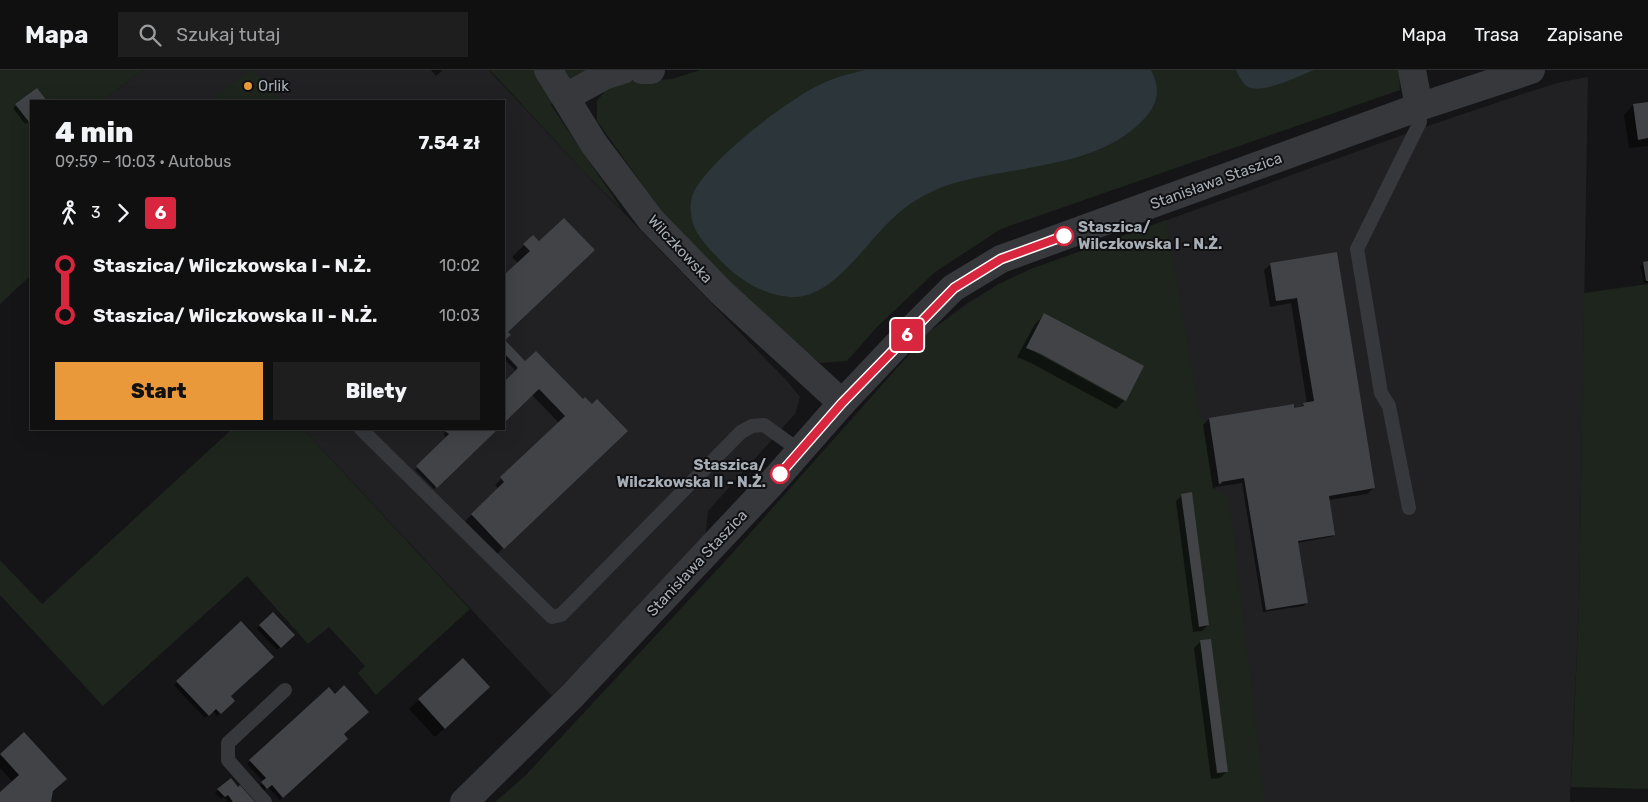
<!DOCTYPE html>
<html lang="pl">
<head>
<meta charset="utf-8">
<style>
  :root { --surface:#101011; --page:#1e1e1f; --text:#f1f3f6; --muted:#9c9d9f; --line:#303031; --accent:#ea993a }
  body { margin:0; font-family:Rubik,sans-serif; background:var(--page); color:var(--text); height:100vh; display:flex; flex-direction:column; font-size:19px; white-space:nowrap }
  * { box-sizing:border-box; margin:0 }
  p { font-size:16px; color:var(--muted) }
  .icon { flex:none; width:28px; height:28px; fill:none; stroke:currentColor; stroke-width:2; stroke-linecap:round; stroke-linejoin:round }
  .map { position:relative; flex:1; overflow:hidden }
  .sheet { position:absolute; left:30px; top:30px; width:475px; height:330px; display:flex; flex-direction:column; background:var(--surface); border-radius:0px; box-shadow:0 5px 20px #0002,0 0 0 1px var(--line) }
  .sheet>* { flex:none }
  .badge { padding:0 10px; border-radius:4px; font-size:18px; line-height:32px }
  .map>.badge { position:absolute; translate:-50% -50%; box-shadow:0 0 0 2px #fff }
  .legs { display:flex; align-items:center; gap:8px; height:55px; padding:0 25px; font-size:16px }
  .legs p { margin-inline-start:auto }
  .head { display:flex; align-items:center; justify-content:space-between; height:85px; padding:0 25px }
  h1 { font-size:28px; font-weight:800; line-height:38px }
  .action { display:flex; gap:10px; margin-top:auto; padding:10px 25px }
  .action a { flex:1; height:58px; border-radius:0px; background:var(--accent); color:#111; font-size:20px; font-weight:800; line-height:58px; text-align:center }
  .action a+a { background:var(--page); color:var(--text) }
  ul { padding:0 25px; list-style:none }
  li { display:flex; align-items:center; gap:18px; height:50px; font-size:19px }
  li i { display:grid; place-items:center; width:8px; height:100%; margin:0 6px; background:currentColor }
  li i::after { content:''; width:12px; height:12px; margin:-6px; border:4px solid; border-radius:50%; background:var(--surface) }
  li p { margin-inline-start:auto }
  li:first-child i { background:linear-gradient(#0000 50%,currentColor 0) }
  li:last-child i { background:linear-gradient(currentColor 50%,#0000 0) }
  header { display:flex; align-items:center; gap:30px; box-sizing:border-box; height:70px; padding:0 25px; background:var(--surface); border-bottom:1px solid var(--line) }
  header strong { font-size:24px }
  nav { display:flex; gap:28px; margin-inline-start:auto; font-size:18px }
  .search { width:350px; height:45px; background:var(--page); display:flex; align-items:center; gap:12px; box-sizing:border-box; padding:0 18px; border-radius:0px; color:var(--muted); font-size:19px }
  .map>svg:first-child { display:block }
</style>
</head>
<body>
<header>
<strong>Mapa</strong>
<div class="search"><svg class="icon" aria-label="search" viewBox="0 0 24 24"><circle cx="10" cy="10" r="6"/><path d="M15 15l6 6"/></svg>Szukaj tutaj</div>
<nav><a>Mapa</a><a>Trasa</a><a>Zapisane</a></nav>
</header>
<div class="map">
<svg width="1648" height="732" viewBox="0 0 1648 732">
  <rect width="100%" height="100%" fill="#151517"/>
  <g fill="#212124">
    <polygon points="143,0 489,0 584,102 786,310 800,327 795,344 708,441 705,470 552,626 303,359 504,359 504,31 102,31"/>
    <polygon points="1588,7 1579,538 1570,732 569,732 526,705 729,487 930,261 966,234 997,215 1031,199 1425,57 1525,23 1561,12"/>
  </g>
  <g fill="#1d251d">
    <polygon points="0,0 143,0 102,31 31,31 31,205 0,234"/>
    <polygon points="248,0 252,0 280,31 212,31"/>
    <polygon points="490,0 590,0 573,8 551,35 623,141 584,102"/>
    <polygon points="700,0 1399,0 1400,20 1001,159 935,202 876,258 847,291 820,293 790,269 729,213 661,141 597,51 597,31 609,16 627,11 648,11 672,9"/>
    <polygon points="1166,150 1200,346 1205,353 1215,418 1229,429 1265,732 495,732 526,705 729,487 930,261 997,215 1031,199"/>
    <polygon points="1648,214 1648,719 1571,717 1579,538 1584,223"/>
    <polygon points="232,359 303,359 470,539 376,625 358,603 365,596 329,557 308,574 247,506 103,636 0,525 0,490 42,534"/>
  </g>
  <g fill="#2c363a">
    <path d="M865 0H1151C1161 19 1158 34 1144 49 1097 100 1009 95 948 115 927 122 907 134 891 150 865 174 834 226 795 227 767 227 740 211 721 191 709 178 692 163 691 143 690 138 691 130 692 126 705 92 794 24 828 11 840 6 853 3 865 0Z"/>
    <path d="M1236 0H1314C1299 6 1267 22 1251 18 1243 16 1239 6 1236 0Z"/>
  </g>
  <g fill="#0007" fill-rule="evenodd">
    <polygon points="431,0 443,0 436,6"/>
    <polygon points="37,19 46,31 31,31 31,50 25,54 13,38"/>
    <polygon points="1648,33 1648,76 1629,78 1624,45 1633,35"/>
    <polygon points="533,166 539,173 507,263 509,265 504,270 504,207 518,193 512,187"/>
    <polygon points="1336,183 1374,418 1367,424 1328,430 1334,465 1331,467 1297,473 1307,533 1304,536 1263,542 1242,413 1216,417 1213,419 1203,355 1209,349 1293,339 1307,334 1291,233 1270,237 1264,200 1271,194"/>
    <polygon points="1648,192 1648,213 1644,213 1640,196 1643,193"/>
    <path d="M1044 245 1143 297 1125 330 1116 339 1031 293 1017 287 1035 254ZM1036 279 1124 328V331L1035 282Z"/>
    <polygon points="504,271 524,291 516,298 517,300 583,331 626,361 497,484 465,451 499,419 495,415 559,353 532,325 504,352 504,313 516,301 504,289"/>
    <polygon points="449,359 497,359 434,419 415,400 447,368 443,364"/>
    <polygon points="1182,425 1208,555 1202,561 1193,562 1176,431"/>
    <polygon points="272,544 293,565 277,580 257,559"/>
    <polygon points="241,553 229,626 230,634 217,646 213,641 205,648 174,615"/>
    <polygon points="1201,571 1227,702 1220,708 1211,709 1194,578"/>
    <polygon points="463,590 479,627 435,667 409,639"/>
    <polygon points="329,619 342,664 346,668 280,730 268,717 264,721 259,716 264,712 247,694"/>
    <polygon points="24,664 49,732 0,732 0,724 13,712 0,698 0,686"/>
    <polygon points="218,720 253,732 228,732 224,727 221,729 215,723"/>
  </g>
  <g fill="#414347">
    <polygon points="37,18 47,31 31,31 31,50 29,52 15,34"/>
    <polygon points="1648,32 1648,68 1638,70 1633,34"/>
    <polygon points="564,148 595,180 508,262 511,265 505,270 525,291 536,281 583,329 585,327 592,334 597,329 628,361 504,479 471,444 504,412 500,407 565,346 539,319 504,353 504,312 518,298 504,283 504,205 530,181 523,174 533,165 539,171"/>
    <polygon points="1337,182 1375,418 1329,426 1335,465 1298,471 1308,533 1266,540 1244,408 1221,412 1222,413 1219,414 1209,348 1294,334 1294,338 1304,336 1303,333 1314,331 1297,228 1276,231 1270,193"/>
    <polygon points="1648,191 1648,211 1646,211 1643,192"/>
    <polygon points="1044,243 1144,296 1126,331 1041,284 1026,278"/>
    <polygon points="447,359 498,359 437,418 416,396 449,364 445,361"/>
    <polygon points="1192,422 1209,555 1199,557 1181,424"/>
    <polygon points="273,542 295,565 281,578 259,555"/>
    <polygon points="241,551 274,587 231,626 235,631 221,644 216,639 209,646 176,611"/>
    <polygon points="1211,569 1228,702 1217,703 1200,570"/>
    <polygon points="463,588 490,617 445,659 418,629"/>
    <polygon points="344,615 369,642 344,664 348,669 283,728 272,715 267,719 261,712 266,708 249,690 329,617 335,624"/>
    <polygon points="24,662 67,709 53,721 51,732 0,732 0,722 19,705 0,684"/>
    <polygon points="231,708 238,717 240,715 255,732 233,732 228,725 225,727 217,719"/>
  </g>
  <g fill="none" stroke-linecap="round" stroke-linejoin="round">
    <g stroke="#36383c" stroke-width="14">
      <polyline points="361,359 552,547 561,545 741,362 752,356 764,355 800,381"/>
      <polyline points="1409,438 1389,336 1381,323 1357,179 1420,52 1419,37"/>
      <polyline points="265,732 228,690 228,673 285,620"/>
    </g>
    <g stroke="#36383c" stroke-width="28">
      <polyline points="548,0 594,74 651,150 721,222 842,333"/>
      <polyline points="642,0 651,0"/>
      <polyline points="1412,0 1419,37"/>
      <polyline points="566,27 604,6 623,0"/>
      <polyline points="464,732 572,626 770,415 842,333 912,259 953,218 1001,189 1419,37 1531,0"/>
    </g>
  </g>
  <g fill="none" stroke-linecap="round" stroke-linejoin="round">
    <g stroke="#fff" stroke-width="11">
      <polyline id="line-1" points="780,404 842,333 954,218 1001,189 1064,166"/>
    </g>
    <use href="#line-1" stroke="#d7263d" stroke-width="8"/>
  </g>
  <circle fill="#ea993a" stroke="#101012" stroke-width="2" cx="248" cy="16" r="5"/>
  <g fill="#fff" stroke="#d7263d" stroke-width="2.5">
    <circle cx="1064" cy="166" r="9"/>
    <circle cx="780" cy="404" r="9"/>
  </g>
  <g text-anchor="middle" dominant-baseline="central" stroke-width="4" stroke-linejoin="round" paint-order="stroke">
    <g font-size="15" fill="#a7aeb6" stroke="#101012" text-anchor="start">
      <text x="258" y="16">Orlik</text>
    </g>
    <g font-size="15" fill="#a7aeb6" stroke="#101012">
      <text transform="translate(1216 111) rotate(-20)">Stanisława Staszica</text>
      <text transform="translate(680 179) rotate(47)">Wilczkowska</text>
      <text transform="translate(697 493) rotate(-47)">Stanisława Staszica</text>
    </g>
    <g font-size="15" font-weight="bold" fill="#a7aeb6" stroke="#101012" text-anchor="start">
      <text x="1078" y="157">Staszica/<tspan x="1078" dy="17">Wilczkowska I - N.Ż.</tspan></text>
      <text x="766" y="395" text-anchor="end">Staszica/<tspan x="766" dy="17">Wilczkowska II - N.Ż.</tspan></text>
    </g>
  </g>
</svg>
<b class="badge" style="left:907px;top:265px;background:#d7263d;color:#fff">6</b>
<section class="sheet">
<div class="head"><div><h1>4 min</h1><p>09:59 – 10:03 · Autobus</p></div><b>7.54 zł</b></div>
<div class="legs"><svg class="icon" aria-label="walk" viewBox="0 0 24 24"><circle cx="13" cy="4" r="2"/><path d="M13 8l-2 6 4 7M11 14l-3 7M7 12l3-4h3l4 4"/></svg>3<svg class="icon" aria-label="forward" viewBox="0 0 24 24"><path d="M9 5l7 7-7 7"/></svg><b class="badge" style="background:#d7263d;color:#fff">6</b></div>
<ul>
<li><i style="color:#d7263d"></i><b>Staszica/ Wilczkowska I - N.Ż.</b><p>10:02</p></li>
<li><i style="color:#d7263d"></i><b>Staszica/ Wilczkowska II - N.Ż.</b><p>10:03</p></li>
</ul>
<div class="action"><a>Start</a><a>Bilety</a></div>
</section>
</div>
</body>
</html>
